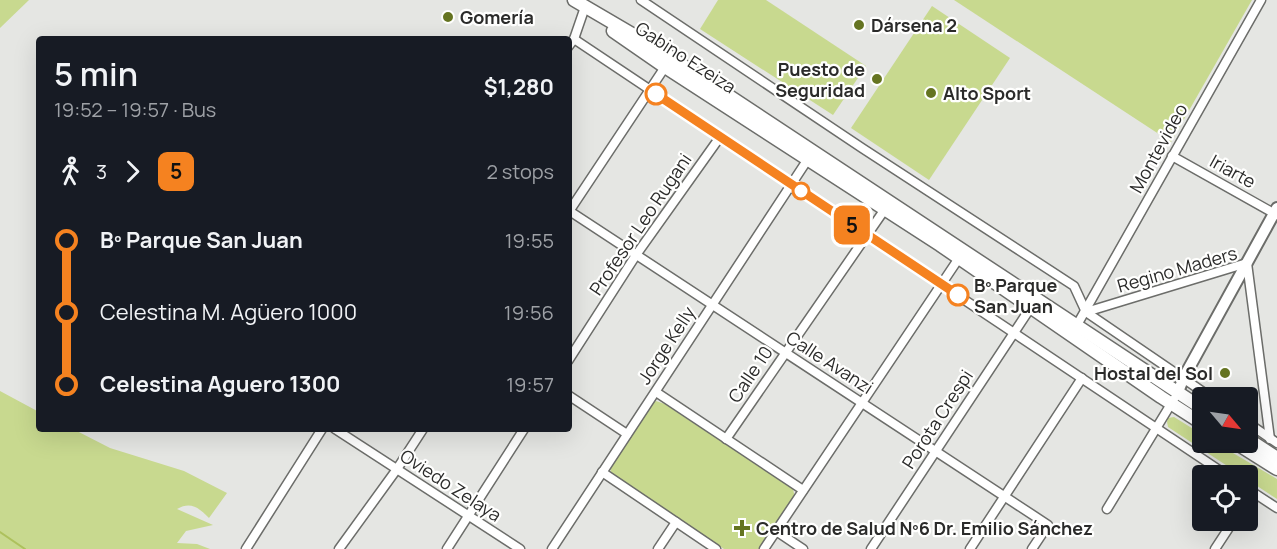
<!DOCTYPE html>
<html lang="en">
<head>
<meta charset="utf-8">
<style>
  :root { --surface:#171b24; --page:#20242c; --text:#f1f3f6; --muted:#9ea1a6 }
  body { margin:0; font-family:Manrope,sans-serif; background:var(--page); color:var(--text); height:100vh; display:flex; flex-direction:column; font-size:22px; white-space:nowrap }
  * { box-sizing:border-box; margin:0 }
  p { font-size:20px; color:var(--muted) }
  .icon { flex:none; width:33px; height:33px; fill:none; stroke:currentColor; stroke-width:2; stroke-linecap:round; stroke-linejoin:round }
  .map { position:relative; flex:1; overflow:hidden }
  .sheet { position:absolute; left:36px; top:36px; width:536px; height:396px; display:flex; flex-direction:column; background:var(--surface); border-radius:6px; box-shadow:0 6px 24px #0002 }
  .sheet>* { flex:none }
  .badge { padding:0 12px; border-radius:9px; font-size:21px; line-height:39px }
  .needle { width:39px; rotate:119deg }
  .tools { position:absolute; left:1192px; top:387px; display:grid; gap:12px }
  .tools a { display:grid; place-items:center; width:66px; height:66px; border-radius:6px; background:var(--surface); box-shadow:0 6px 24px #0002; font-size:30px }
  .map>.badge { position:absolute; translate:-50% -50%; box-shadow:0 0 0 3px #fff }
  .legs { display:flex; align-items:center; gap:9px; height:66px; padding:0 18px; font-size:20px }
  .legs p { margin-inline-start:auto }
  .headline { display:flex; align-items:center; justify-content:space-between; height:102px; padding:0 18px }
  h1 { font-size:33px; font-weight:600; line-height:45px }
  ul { padding:0 18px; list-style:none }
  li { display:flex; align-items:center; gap:21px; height:72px; font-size:22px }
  li i { display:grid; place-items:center; width:9px; height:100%; margin:0 8px; background:currentColor }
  li i::after { content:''; width:15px; height:15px; margin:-8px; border:4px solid; border-radius:50%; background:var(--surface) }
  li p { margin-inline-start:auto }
  li:first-child i { background:linear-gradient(#0000 50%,currentColor 0) }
  li:last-child i { background:linear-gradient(currentColor 50%,#0000 0) }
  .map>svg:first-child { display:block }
</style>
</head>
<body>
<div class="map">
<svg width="1277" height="549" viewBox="0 0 1277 549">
  <rect width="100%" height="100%" fill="#e5e6e3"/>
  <g fill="#c8d98f">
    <polygon points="0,0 29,0 0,28"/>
    <polygon points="718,0 766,0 866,66 833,115 700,29"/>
    <polygon points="954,0 1252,0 1171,142"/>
    <polygon points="932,6 1010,58 929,180 851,128"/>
    <path d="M0 391 39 412V429H73L110 448 184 471 227 493 209 518C199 508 191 501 177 509L213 525 186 531 177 543 197 544 210 549H0Z"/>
    <polygon points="656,401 665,404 793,489 795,498 760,549 724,549 611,473 610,466 651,404"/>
    <polygon points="1174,417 1203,435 1203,442 1216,443 1277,479 1277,499 1248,480 1248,476 1241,475 1168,427 1167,422 1168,418"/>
  </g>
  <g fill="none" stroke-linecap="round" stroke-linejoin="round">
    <polyline stroke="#adc15d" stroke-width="2" points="0,532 25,549"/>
    <g stroke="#6c6d6a" stroke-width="11">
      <g id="minor">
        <polyline points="641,0 862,148 1074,286 1086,312 1212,398"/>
        <polyline points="574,39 1228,476"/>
        <polyline points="568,47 574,39 585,7"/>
        <polyline points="1172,156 1277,215"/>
        <polyline points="568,210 1048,525 1032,549"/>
        <polyline points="568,213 665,67"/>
        <polyline points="1086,312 1247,263 1270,439"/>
        <polyline points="1077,325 1261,0"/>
        <polyline points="568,361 636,255 720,137"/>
        <polyline points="656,392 803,490"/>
        <polyline points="568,395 627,434"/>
        <polyline points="1248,423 1277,443"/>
        <polyline points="335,429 520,549"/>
        <polyline points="726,439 885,209"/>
        <polyline points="602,472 716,549"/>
        <polyline points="1248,489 1277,508"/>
        <polyline points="1248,500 1253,492"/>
        <polyline points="1107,509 1174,399"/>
        <polyline points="776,531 803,549"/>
        <polyline points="246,549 322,429"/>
        <polyline points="339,549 397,469 423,429"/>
        <polyline points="447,549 524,429"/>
        <polyline points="552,549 808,159"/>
        <polyline points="658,549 676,522"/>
        <polyline points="764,549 959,258"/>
        <polyline points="871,549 1031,307"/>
        <polyline points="970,549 1082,378"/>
        <polyline points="1215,549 1234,520"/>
      </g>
    </g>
    <g stroke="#6c6d6a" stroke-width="14">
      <polyline id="tertiary" points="1178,392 1184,377 1277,208"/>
    </g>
    <g stroke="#6c6d6a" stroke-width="15">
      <g id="secondary">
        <polyline points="574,0 661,51 1203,409"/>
        <polyline points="613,31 665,67 940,245 1161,397 1203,424"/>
        <polyline points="1248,439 1277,458"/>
        <polyline points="1234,442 1277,469"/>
      </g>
    </g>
    <use href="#minor" stroke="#fff" stroke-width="8"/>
    <use href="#tertiary" stroke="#fff" stroke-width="10"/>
    <use href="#secondary" stroke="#fff" stroke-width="12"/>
  </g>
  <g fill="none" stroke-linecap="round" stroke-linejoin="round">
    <g stroke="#fff" stroke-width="14">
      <polyline id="line-1" points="656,94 958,295"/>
    </g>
    <use href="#line-1" stroke="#f58220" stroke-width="9"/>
  </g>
  <g fill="#657421" stroke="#fffffe" stroke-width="2">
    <circle cx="448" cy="17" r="6"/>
    <circle cx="859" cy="25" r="6"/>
    <circle cx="877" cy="79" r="6"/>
    <circle cx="931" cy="93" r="6"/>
    <circle cx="1225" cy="373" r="6"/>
    <path d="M739 519h6v6h6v6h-6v6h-6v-6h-6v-6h6z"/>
  </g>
  <g fill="#fff" stroke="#f58220" stroke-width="3">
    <circle cx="656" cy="94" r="10"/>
    <circle cx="801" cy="191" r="8"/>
    <circle cx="958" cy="295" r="10"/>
  </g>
  <g text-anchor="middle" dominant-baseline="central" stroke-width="4.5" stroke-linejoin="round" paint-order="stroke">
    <g font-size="18" font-weight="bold" fill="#2b2b2a" stroke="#fffffe" text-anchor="start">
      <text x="460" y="17">Gomería</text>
      <text x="871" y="25">Dársena 2</text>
      <text x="865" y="69" text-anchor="end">Puesto de<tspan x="865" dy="21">Seguridad</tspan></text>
      <text x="943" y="93">Alto Sport</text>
      <text x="1213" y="373" text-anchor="end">Hostal del Sol</text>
      <text x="756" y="528">Centro de Salud Nº6 Dr. Emilio Sánchez</text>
    </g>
    <g font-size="18" fill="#2b2b2a" stroke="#fffffe">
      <text transform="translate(686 57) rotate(33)">Gabino Ezeiza</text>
      <text transform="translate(1158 148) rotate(-61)">Montevideo</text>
      <text transform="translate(1233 171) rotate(29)">Iriarte</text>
      <text transform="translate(640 224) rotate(-56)">Profesor Leo Rugani</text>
      <text transform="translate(1177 269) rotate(-16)">Regino Maders</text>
      <text transform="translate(666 345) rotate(-57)">Jorge Kelly</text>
      <text transform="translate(830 362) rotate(33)">Calle Avanzi</text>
      <text transform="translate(750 374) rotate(-56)">Calle 10</text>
      <text transform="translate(937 419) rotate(-57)">Porota Crespi</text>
      <text transform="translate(451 485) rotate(33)">Oviedo Zelaya</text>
    </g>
    <g font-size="18" font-weight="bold" fill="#2b2b2a" stroke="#fffffe" text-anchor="start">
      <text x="974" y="285">Bº Parque<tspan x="974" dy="21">San Juan</tspan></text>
    </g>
  </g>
</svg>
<div class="tools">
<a><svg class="needle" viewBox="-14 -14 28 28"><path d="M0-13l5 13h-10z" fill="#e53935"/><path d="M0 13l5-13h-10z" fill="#9ea1a6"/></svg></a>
<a><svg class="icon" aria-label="locate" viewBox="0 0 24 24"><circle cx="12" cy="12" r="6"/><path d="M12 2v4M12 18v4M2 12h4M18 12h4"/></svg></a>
</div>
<b class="badge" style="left:852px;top:225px;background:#f58220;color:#111">5</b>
<section class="sheet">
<div class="headline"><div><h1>5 min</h1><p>19:52 – 19:57 · Bus</p></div><b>$1,280</b></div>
<div class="legs"><svg class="icon" aria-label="walk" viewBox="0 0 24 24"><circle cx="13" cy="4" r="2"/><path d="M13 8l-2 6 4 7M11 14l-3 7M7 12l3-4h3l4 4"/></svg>3<svg class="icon" aria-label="forward" viewBox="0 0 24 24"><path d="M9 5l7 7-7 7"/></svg><b class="badge" style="background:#f58220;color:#111">5</b><p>2 stops</p></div>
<ul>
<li><i style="color:#f58220"></i><b>Bº Parque San Juan</b><p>19:55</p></li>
<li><i style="color:#f58220"></i><span>Celestina M. Agüero 1000</span><p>19:56</p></li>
<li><i style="color:#f58220"></i><b>Celestina Aguero 1300</b><p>19:57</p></li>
</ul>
</section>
</div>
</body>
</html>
